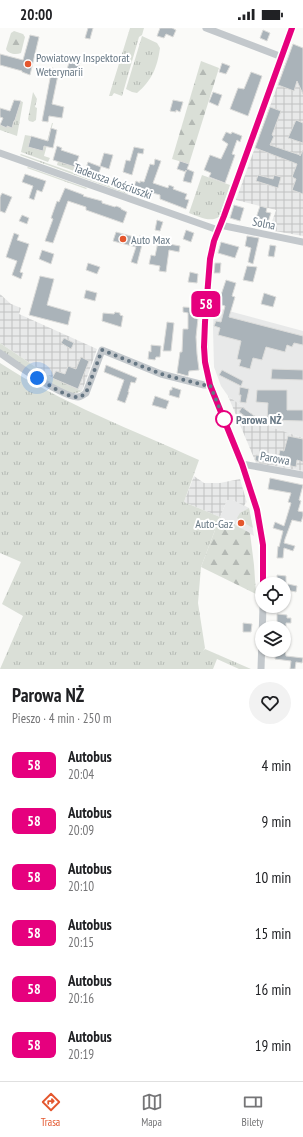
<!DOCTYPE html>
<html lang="pl">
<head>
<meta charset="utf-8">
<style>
  :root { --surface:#fff; --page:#f2f2f2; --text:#202124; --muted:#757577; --line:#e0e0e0; --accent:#e4572e }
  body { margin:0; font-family:"PT Sans Narrow",sans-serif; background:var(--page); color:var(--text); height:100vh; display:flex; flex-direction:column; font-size:15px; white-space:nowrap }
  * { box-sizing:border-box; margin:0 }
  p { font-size:13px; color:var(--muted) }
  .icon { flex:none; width:22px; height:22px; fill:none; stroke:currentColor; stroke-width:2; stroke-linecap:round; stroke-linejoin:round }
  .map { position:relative; height:641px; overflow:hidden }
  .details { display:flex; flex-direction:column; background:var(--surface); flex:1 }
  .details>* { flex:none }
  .badge { padding:0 8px; border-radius:6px; font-size:14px; line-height:26px }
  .controls { position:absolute; left:255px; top:549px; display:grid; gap:8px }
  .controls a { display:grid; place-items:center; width:36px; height:36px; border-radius:50%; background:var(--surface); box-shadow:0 1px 3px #0004; font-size:20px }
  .you { position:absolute; width:20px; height:20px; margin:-10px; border:3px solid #fff; border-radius:50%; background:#1a73e8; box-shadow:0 0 0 6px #1a73e833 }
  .map>.badge { position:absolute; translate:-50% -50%; box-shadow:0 0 0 2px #fff }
  .round { display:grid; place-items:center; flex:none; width:42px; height:42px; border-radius:21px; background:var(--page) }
  .summary { display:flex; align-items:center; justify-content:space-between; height:68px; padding:0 12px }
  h1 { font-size:19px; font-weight:700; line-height:30px }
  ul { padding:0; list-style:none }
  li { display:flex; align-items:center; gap:12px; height:56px; padding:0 12px }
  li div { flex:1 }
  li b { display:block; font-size:15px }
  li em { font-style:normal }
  li .badge { min-width:44px; font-weight:700; text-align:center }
  .status { display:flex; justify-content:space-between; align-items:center; height:28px; padding:0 20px; background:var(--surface); direction:ltr }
  .status svg { height:11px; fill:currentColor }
  .tab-bar { display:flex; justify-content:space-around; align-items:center; height:56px; border-top:1px solid var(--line); background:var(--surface); font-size:11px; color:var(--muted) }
  .tab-bar a { display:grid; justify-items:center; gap:2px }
  .tab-bar .on { color:var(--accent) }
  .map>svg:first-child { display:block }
</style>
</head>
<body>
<div class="status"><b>20:00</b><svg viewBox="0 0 49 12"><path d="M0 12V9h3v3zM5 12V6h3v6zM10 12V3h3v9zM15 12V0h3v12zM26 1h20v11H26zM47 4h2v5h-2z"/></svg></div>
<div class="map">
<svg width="303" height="641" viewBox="0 0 303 641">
  <defs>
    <pattern id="industrial-grid" width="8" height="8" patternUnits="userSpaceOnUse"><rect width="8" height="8" fill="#e8e9e9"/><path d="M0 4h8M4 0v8" fill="none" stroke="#c0c1c2"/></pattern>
    <pattern id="grass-tufts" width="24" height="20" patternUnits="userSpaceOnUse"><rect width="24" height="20" fill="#dadfd7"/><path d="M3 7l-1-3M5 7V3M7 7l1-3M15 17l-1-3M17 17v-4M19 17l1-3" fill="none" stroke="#b4b9b4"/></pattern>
    <pattern id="forest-firs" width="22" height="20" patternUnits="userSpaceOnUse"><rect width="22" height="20" fill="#dadfd7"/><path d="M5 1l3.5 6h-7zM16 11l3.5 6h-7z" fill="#b4b9b4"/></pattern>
  </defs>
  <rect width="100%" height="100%" fill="#fafaf8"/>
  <g fill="#e8e9e9">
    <polygon points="214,279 303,303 303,410 271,399 228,368 221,358 214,339 213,300"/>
    <polygon points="227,472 233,472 249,480 254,508 220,489"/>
  </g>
  <g fill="url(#industrial-grid)">
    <polygon points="286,34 303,41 303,208 269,202 276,182 236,172"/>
    <polygon points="0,266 11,276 21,280 19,286 97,321 82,363 52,350 0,315"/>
    <polygon points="228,368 271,399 303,410 303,443 256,435"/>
    <polygon points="194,448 204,455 220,455 240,451 247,475 246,474 244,478 233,472 227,472 220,489 184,474"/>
  </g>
  <g fill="url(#grass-tufts)">
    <polygon points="130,0 144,0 142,7 139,9 122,68 114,65 112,68 109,68"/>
    <path d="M142 8 157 15 160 20C157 40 152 52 137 65L132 64 126 61Z"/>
    <polygon points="20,73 23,74 17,108 0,102 0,97 7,100 7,98 12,99 14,93 15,92"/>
    <polygon points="52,95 53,95 44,128 50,130 48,134 21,124 25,107 31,108 28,119 43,123 44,117 46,117"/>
    <polygon points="21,126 128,164 127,166 20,127"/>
    <polygon points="58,133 98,147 97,151 57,137"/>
    <polygon points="28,139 87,160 86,161 27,140"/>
    <path d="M202 147 230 157 219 189C210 195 198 188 189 185Z"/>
    <polygon points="101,148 141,164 141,167 100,152"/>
    <path d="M0 315 52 350 82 363C74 367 69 365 62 362L0 323Z"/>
    <path d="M0 335C61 375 133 402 199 432L184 474 220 489 201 539 198 575 205 620 203 623 205 621 251 641H239L217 631 213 641H0L23 588 2 576 21 534 0 525Z"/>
    <polygon points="249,480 253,500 239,492 237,490 240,485"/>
  </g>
  <g fill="url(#forest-firs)">
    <path d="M14 3 23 6 25 9 21 25C16 27 8 26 6 21L11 5Z"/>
    <polygon points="201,33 219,40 189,136 172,131"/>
    <polygon points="33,64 37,71 35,79 37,80 36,92 33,94 29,93 28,91"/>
    <polygon points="220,489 250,505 254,537 256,566 201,539"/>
  </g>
  <g fill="#aab3b9" stroke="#dcdcda">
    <polygon points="88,0 93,0 90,11 85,10"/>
    <polygon points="160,0 172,0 176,2 173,9 166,6 164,10 157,8"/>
    <polygon points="263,2 270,5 267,13 260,10"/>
    <polygon points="30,7 39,9 30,47 22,44 22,43 0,37 0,26 23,32"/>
    <polygon points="293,16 303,20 303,66 297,53 294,63 278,57"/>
    <polygon points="70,32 80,35 76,47 66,44"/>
    <polygon points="222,35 230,38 226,46 219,44"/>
    <polygon points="52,40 59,42 52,76 64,79 62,90 49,88 48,94 42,93"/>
    <polygon points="251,44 262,48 248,88 230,81 238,60 244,61"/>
    <polygon points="213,64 222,67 218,78 209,74"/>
    <polygon points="14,72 21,73 15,92 14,93 12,100 7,98 7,100 0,97 3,90 0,89 0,80 10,83"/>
    <polygon points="173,72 183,74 180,84 176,82 176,84 170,83"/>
    <polygon points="270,79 281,83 272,107 274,108 270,117 300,127 300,128 303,122 303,166 292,162 296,151 292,149 297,136 255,120"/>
    <polygon points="296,92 303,95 303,115 288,110"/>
    <polygon points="51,100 57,102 53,120 44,118 43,123 28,119 31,108 48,113"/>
    <polygon points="226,104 231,106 232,104 242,108 240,114 237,112 232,126 235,127 225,155 209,149 211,145 204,142 210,127 221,131 228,116 222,112"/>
    <polygon points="57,118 62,120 61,122 79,128 75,139 53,132"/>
    <polygon points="134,119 144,121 143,126 138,125 132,147 123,144 126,132 130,133"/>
    <polygon points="104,125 113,127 109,141 100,138"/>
    <polygon points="155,131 161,133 153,155 168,160 169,157 174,159 173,161 187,166 185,171 189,172 186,181 160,171 160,167 142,162 141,164 133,161 136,153 140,155 140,153 144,154 150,136 154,137"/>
    <polygon points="180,133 189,136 187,141 194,144 191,155 183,153 186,142 186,144 177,141"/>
    <polygon points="88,134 101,139 98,147 85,143"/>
    <polygon points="25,146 46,153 42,164 37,162 34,172 29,170 33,158 22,154"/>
    <polygon points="258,147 273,151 274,147 281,149 278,160 256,153"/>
    <polygon points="65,160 84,167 83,168 102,173 102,175 115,179 116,178 121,180 121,181 127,184 123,195 86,182 86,179 68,173 53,215 45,213 53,191 51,190 57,173 59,174"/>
    <polygon points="2,165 12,169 5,185 0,183 0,169"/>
    <polygon points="234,177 244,180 240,193 230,190"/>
    <polygon points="260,178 267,180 266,184 271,185 266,200 261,199 262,195 255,193"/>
    <polygon points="22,187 29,190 27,196 19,193"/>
    <polygon points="157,192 163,194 160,203 155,202"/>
    <polygon points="186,202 194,205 191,214 183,211"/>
    <polygon points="116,204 138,210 139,208 144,209 137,236 131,234 136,219 113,213"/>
    <polygon points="14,205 19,207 17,212 29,216 20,244 23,245 21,251 12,247 17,233 6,229"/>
    <polygon points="247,208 259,210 253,236 248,234 251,220 245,218"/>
    <polygon points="158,214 180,218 179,224 169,222 166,244 159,243 160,238 149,236 151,227 155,228"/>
    <polygon points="221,214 239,219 235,230 218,225"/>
    <polygon points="270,217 276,218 274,229 268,228"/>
    <polygon points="42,222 54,226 51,236 39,231"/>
    <polygon points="88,235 100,239 97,246 86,242"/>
    <polygon points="215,235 221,235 220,245 214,245"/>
    <polygon points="247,238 257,239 253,254 243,252"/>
    <polygon points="190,244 198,246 197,255 188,254"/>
    <polygon points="40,248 54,251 47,277 71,284 68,297 29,287"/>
    <polygon points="226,252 236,255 232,268 235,269 229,289 303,308 303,317 294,315 292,319 287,317 285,324 266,319 262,332 253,330 250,341 239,338 241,332 237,331 241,313 218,307 220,300 214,298 216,293 221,294 225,278 218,276"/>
    <polygon points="86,262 97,265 95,273 84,270"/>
    <polygon points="264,265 276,269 273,279 261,276"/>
    <polygon points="183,279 199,280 196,309 197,326 199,342 189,343 188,348 177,345 180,324 182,324 183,301 188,301 188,285 183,284"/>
    <polygon points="115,284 120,285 120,287 123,288 121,299 102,293 103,285 114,286"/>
    <polygon points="167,294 174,295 171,323 163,323"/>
    <polygon points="64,310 74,315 71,321 61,315"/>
    <polygon points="151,317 161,318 160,329 156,329 155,332 148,331 149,323 151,324"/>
    <polygon points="81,329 89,333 78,361 52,350 56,343 65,346 68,338 76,341"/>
    <polygon points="106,337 137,350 135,355 131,354 128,364 129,364 125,375 117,372 124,352 104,344"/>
    <polygon points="272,341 303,342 303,352 271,351"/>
    <polygon points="222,342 243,353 241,358 219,347"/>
    <polygon points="172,359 181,362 179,370 169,367 170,362 172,362"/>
    <polygon points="240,359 249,361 246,375 240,374 241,367 239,367"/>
    <polygon points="257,362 287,362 287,382 303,382 303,393 267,392 268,375 256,374"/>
    <polygon points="155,368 169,373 166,381 152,377"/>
    <polygon points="242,379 260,392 250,392 239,384"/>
    <polygon points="288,408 303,411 303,434 297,432 296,439 277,435 280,422 284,423"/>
    <polygon points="256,427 273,430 272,436 256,433 256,432 255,432"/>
    <polygon points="270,450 303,457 299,472 301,473 298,483 303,484 303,488 301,494 292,492 285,511 284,515 295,518 293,523 284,520 283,530 277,530 278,518 279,519 283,503 273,500 275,494 284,498 291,475 288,474 291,465 268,461"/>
    <polygon points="277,547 286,548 286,556 277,556"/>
    <polygon points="288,556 297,558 296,564 286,562"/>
    <polygon points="277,586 287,587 287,590 291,590 291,595 286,595 286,600 277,600"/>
    <polygon points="243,595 252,596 251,604 243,604"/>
    <polygon points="276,622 285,622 286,628 303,630 302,635 296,634 295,641 290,641 291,633 275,631"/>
  </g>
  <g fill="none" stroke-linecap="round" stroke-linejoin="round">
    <g stroke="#c3c8cc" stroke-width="7">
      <polyline points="206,0 282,29"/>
      <polyline points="0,125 218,202"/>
      <polyline points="220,197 303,214"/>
      <path d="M0 325C14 335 62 369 78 369 81 369 83 367 86 365L102 322 161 346 204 357H210"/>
      <polyline points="242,436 303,447"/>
      <polyline points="263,556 263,517 257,482 242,436 208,351 205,327 205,294 210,231 214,213 224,188 292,0"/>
      <polyline points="261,641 263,578"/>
    </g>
  </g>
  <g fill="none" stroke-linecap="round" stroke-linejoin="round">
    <g stroke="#fff" stroke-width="9">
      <polyline id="line" points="263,556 263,517 257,482 242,436 210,357 205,334 204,319 205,294 210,231 214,213 224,188 292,0"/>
    </g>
    <use href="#line" stroke="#e6007e" stroke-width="6"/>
    <path stroke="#657683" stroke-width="4" stroke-dasharray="0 7.2" d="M37 350C48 356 66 369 77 369 81 369 83 367 86 365L102 322 161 346 204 357H210L224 391"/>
  </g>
  <g fill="#e4572e" stroke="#fff" stroke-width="1.5">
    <circle cx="28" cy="36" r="4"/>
    <circle cx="123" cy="211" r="4"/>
    <circle cx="241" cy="495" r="4"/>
  </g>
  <circle fill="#fff" stroke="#e6007e" stroke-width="2" cx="224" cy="391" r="8"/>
  <g text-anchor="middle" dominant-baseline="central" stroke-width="4" stroke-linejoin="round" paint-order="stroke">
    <g font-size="12" fill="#657683" stroke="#fff" text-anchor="start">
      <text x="36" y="29">Powiatowy Inspektorat<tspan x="36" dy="14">Weterynarii</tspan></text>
      <text x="131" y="211">Auto Max</text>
      <text x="233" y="495" text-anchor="end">Auto-Gaz</text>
    </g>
    <g font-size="12" fill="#657683" stroke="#fff">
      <text transform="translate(113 153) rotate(20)">Tadeusza Kościuszki</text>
      <text transform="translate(264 195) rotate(11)">Solna</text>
      <text transform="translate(275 430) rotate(10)">Parowa</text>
    </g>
    <g font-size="12" font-weight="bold" fill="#657683" stroke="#fff" text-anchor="start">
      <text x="236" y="391">Parowa NŻ</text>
    </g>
  </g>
</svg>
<div class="controls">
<a><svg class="icon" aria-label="locate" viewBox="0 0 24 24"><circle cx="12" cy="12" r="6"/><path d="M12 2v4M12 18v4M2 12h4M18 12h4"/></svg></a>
<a><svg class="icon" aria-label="layers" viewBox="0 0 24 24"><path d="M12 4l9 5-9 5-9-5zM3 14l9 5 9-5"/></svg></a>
</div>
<div class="you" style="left:37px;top:350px"></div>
<b class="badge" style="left:206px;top:276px;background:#e6007e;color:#fff">58</b>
</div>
<section class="details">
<div class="summary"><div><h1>Parowa NŻ</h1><p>Pieszo · 4 min · 250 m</p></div><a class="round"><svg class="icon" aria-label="heart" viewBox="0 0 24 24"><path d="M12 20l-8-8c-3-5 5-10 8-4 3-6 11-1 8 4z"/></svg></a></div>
<ul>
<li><span class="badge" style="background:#e6007e;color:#fff">58</span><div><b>Autobus</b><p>20:04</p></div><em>4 min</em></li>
<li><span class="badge" style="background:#e6007e;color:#fff">58</span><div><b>Autobus</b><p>20:09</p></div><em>9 min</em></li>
<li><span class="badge" style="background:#e6007e;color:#fff">58</span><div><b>Autobus</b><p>20:10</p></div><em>10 min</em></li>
<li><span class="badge" style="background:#e6007e;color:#fff">58</span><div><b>Autobus</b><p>20:15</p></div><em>15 min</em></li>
<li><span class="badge" style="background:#e6007e;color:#fff">58</span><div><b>Autobus</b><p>20:16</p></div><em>16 min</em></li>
<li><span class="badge" style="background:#e6007e;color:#fff">58</span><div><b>Autobus</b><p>20:19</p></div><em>19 min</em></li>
</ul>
</section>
<nav class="tab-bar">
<a class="on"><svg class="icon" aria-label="directions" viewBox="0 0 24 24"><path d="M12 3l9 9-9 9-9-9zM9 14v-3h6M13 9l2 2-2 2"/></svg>Trasa</a>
<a><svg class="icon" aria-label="map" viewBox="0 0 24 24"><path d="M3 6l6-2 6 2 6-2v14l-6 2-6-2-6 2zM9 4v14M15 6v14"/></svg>Mapa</a>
<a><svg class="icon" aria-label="tickets" viewBox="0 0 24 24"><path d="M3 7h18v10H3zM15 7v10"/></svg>Bilety</a>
</nav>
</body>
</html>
